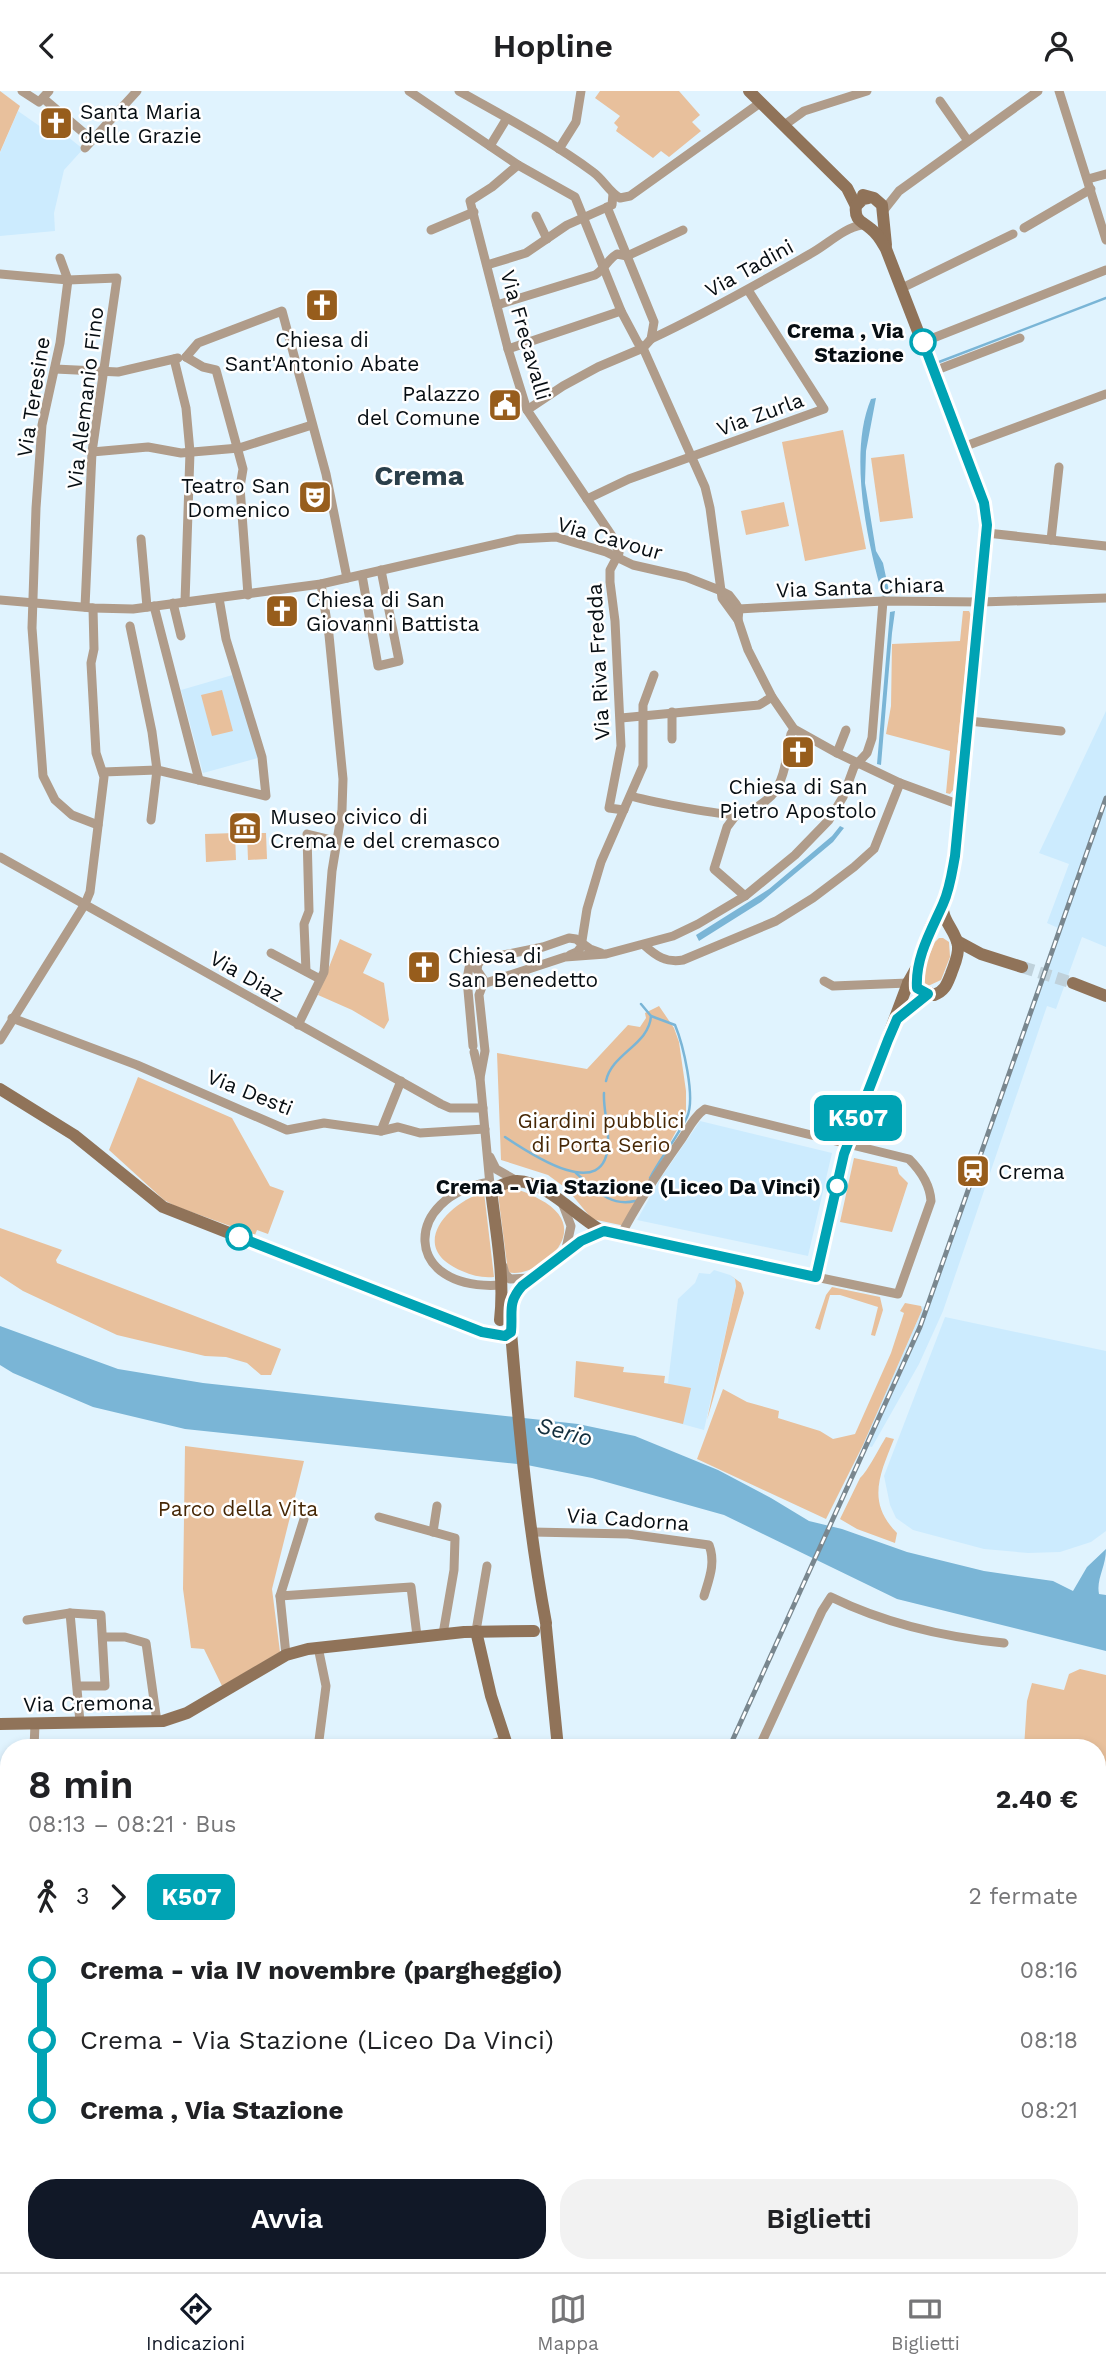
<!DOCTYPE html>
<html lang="it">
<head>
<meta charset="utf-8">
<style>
  :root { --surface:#fff; --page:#f2f2f2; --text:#202124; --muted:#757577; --line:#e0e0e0; --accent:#111827 }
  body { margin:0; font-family:"Work Sans",sans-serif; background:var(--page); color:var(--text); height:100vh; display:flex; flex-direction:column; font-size:26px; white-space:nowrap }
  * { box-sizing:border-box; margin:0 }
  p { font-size:23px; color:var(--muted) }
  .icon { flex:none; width:38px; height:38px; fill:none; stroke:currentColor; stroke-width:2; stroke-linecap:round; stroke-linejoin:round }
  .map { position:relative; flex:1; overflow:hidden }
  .side { position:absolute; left:0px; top:1648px; width:1106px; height:534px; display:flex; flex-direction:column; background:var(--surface); border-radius:28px 28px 0 0; box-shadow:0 4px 10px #0003 }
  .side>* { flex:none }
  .badge { padding:0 14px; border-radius:10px; font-size:24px; line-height:46px }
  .map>.badge { position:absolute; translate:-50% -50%; box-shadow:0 0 0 4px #fff }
  .legs { display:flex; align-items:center; gap:10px; height:77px; padding:0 28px; font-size:23px }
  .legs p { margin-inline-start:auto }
  .overview { display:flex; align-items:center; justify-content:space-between; height:119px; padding:0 28px }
  h1 { font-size:38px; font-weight:600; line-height:52px }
  .primary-button { display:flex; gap:14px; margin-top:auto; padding:14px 28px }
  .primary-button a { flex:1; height:80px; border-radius:28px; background:var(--accent); color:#fff; font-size:28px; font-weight:600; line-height:80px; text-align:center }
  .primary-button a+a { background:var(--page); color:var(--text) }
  ul { padding:0 28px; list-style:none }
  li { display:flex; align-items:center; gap:24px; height:70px; font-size:26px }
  li i { display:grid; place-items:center; width:10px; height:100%; margin:0 9px; background:currentColor }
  li i::after { content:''; width:18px; height:18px; margin:-9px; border:5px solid; border-radius:50%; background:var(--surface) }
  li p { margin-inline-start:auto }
  li:first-child i { background:linear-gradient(#0000 50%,currentColor 0) }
  li:last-child i { background:linear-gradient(currentColor 50%,#0000 0) }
  header { display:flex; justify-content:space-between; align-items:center; height:91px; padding:0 28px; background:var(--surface); font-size:32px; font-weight:600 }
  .menu { display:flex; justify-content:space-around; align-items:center; height:98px; border-top:2px solid var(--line); background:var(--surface); font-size:19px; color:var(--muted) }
  .menu a { display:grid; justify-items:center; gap:4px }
  .menu .active { color:var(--accent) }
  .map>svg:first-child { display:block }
</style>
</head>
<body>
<header><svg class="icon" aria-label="back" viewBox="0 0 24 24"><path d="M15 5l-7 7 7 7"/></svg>Hopline<svg class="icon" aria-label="person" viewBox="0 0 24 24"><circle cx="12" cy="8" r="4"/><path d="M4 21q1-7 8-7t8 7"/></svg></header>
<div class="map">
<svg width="1106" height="2181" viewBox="0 0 1106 2181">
  <rect width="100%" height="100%" fill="#e0f3fe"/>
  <g fill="#ccebfe">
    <polygon points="18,20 58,48 63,42 83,58 64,79 54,122 55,140 0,145 0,62"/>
    <polygon points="236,583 258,667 203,682 181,599"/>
    <polygon points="1106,620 1106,856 1082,846 1056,918 1047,915 943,1220 919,1273 872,1356 863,1354 922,1219 921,1215 925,1216 1058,837 1047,832 1069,773 1039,762"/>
    <polygon points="700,1030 832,1062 808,1165 637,1129 660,1088"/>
    <polygon points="714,1179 730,1184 735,1188 736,1195 704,1339 660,1327 664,1292 668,1292 678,1208 695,1192 699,1182 710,1183"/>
    <polygon points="945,1226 1106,1260 1106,1440 1091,1451 1060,1461 1028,1462 984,1458 913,1439 896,1427 890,1414 884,1385"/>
    <polygon points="1106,2000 1106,2061 1097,2063 1097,2002"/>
  </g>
  <g fill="#e8c09c">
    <polygon points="0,0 20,15 0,61"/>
    <polygon points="600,0 679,0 700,24 692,31 701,40 669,66 661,60 653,67 616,40 618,36 614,32 620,25 595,7"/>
    <polygon points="843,339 866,458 805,470 782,351"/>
    <polygon points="904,363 913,427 880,431 871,367"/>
    <polygon points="784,411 789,435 746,444 741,420"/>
    <polygon points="963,520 969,520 971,524 953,699 950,703 946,702 950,660 886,643 891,615 892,553 960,550"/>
    <polygon points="222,599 233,640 212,645 201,604"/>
    <polygon points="235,742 236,769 206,771 205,743"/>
    <polygon points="247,742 266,742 267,768 248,769"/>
    <polygon points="939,847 943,847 949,851 950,866 941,889 928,895 924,893 921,884 935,851"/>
    <polygon points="340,848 372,863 363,882 384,892 389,929 384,938 352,919 318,904"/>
    <polygon points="659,915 674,937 679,951 686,1000 686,1022 625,1135 592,1128 567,1098 548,1084 501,1069 497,962 587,978 628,934 640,936 646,927 645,922"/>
    <polygon points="138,986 232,1027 270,1095 284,1100 268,1143 257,1139 255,1144 175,1115 164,1109 109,1059"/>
    <polygon points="854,1067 897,1076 899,1083 908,1092 892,1141 840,1131"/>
    <path d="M502 1097C516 1097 527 1101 539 1108 601 1140 532 1190 508 1181L498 1103Z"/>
    <path d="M484 1101 494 1186C483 1187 473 1185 462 1180 407 1157 446 1113 484 1101Z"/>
    <polygon points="0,1137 62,1159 56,1169 57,1172 281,1258 271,1284 261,1284 247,1272 226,1266 205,1265 117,1244 23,1200 0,1185"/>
    <polygon points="730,1184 741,1192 744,1202 707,1329 736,1195 735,1188"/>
    <polygon points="832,1196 880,1206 883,1219 875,1245 871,1244 878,1216 840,1204 830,1204 820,1239 815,1237 826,1204"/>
    <polygon points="905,1212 921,1215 922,1219 863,1354 826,1428 697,1368 723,1298 747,1311 779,1320 778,1327 820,1340 833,1348 855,1343 891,1262 904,1222 900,1220"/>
    <polygon points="576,1270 624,1276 623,1281 665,1285 664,1292 691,1297 683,1333 574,1306"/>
    <path d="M886 1346 894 1348C880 1383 866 1411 897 1442L895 1452 857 1438 840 1428 860 1387C868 1380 879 1357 886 1346Z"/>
    <polygon points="185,1355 304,1370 272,1498 280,1561 222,1595 204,1558 191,1557 183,1498"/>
    <polygon points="1080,1578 1106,1584 1106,1797 1097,1794 1097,1657 1024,1657 1027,1610 1032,1592 1064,1599 1069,1583"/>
    <polygon points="251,2174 323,2174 315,2181 254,2181"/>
  </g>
  <g fill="#7ab5d6">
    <path d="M876 307 866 360 865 392 876 460 883 472 890 505 883 506C867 451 848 362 871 308Z"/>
    <polygon points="895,520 892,542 881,674 877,673 890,521"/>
    <polygon points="840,735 844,737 833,751 761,811 699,850 696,844 769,798 832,745"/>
    <path d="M0 1235 118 1278 203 1292 578 1333 635 1345 718 1379 771 1407 809 1430 842 1438 907 1461 984 1480 1053 1490 1073 1500 1087 1476 1106 1458C1106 1476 1096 1488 1099 1503L1106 1504V1560L897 1508 724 1424 592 1387 527 1374 185 1338 93 1316 13 1282 0 1274Z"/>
  </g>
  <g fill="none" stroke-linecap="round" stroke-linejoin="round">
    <g stroke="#7ab5d6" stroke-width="2.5">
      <polyline points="939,271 1106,207"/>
      <path d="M606 990C612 962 649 954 651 925L641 913"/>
      <path d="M505 1046C529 1062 607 1115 608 1051 609 1035 603 1018 604 1002"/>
      <path d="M576 1082C595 1098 609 1116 635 1110"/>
      <path d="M650 1087C661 1066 677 1047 687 1026 696 1007 683 953 675 934L651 925"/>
    </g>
    <g stroke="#7ab5d6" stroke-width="9">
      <polyline points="0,1938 9,1942"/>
      <polyline points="0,2168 9,2164"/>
      <polyline points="249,2174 251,2181"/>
    </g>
    <polyline stroke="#bfd1db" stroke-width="12" stroke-dasharray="12 6" stroke-linecap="butt" points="1022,876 1073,892"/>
    <g stroke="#b09c8a" stroke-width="9">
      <polyline points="22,0 39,11 49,0"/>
      <polyline points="409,0 518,74 575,106 621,220 638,252 643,257 705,396 710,417 722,507 738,529 748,559 772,606 794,638 837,662 900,692 960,714"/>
      <path d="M459 0C505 26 551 50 593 81 604 89 609 101 620 107L630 105 760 12"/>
      <polyline points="1059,0 1106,149"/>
      <polyline points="44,8 91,48"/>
      <polyline points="940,10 968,50"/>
      <polyline points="783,35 804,20 867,0"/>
      <polyline points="490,55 507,27"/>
      <polyline points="85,57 137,0"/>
      <polyline points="559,58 576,31 581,0"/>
      <polyline points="518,74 492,96 470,110 508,258 527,319 612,445 619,462 610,479 610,491 615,530 621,655 609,717 624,719"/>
      <polyline points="1088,88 1106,83"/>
      <polyline points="884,119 899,100 1038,0"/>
      <polyline points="536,125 547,148"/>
      <polyline points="1024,137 1091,98"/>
      <polyline points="431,139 474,121"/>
      <polyline points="60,167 68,189 60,252 42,334 36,417 32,537 43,685 55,709 72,724 98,734"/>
      <polyline points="487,174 526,162 567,134 612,114 613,103"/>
      <polyline points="0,183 68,189 117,187 92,361 85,516"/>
      <polyline points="902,197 1013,143"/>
      <path d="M497 214 595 184C605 178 607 169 617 163L627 165 683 139"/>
      <path d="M651 248C706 222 758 193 810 163 827 154 843 137 862 134"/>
      <polyline points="923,251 1106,179"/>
      <polyline points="508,258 621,220"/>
      <polyline points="186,266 198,252 282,220 326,383 347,487"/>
      <polyline points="186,266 203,276 216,279 243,378 240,396 248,504"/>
      <polyline points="174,268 186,317 190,361 185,511"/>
      <polyline points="55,278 118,281 178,267"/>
      <polyline points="934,280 1020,247"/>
      <polyline points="527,319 563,295 598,276 643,257 651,248 654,231 607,116"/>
      <polyline points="963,356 1106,303"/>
      <polyline points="92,361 148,356 181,362 239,357 312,334"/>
      <polyline points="587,408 629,388 824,318 748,199"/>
      <polyline points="987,442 1106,455"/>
      <polyline points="141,448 147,516"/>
      <polyline points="1051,449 1059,376"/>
      <polyline points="362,484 378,575 399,570 381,479"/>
      <polyline points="0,509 93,517 133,518 321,493 518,448 556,446 606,461 633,474 686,486 719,499 729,504 736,513 739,518 738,529"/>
      <polyline points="173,512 181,545"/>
      <polyline points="154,515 199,689"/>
      <polyline points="739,518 883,510 981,511 1106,507"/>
      <polyline points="130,535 152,641 157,679 151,729"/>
      <polyline points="672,621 672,648"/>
      <polyline points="621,627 759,614 772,606"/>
      <polyline points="969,630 1061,640"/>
      <polyline points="837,662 846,639"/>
      <polyline points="103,681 157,679 266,705 262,666 226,548 219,507"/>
      <path d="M631 705C649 710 729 727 744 723 752 720 765 711 771 705 785 691 787 662 791 643L794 638"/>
      <polyline points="736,724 727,736 714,778 745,805"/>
      <polyline points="0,766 441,1013 450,1017 483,1017"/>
      <path d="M644 854C656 865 666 872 683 869L776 830 813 807 854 776 874 758 900 692"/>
      <polyline points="271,862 320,888"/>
      <polyline points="570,864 577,861 581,856 587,818 601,771 643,675 643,614 654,584"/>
      <polyline points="483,867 478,873 477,879 485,891"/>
      <polyline points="306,880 304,833 309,820 307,743 336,750"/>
      <polyline points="824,890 833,895 908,892"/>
      <polyline points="12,927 137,974 287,1039 324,1032 381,1040 398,1036 420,1042 485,1038"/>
      <polyline points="298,934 324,881 332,780 342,719 343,688 329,544 321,493"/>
      <polyline points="0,949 85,813 90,801 104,686 96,662 91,572 94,558 93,517"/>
      <polyline points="473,955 467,888 469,877 474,870 543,856 569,847 576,848 590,858 601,862"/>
      <polyline points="474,961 480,987 490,1094"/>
      <polyline points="480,987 485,960 479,904 483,893 565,866 606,863 673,845 698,833 745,805 795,764 829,729 843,706 854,676 867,662 872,647 883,510"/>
      <polyline points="381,1040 401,990"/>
      <polyline points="490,1066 496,1078 517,1090"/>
      <path d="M490 1091C402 1105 401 1201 501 1194"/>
      <polyline points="563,1114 571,1135 565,1162"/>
      <path d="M621 1144C638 1111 659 1080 681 1049 688 1039 694 1025 705 1018L909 1068C921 1080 930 1093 931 1110L898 1203 816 1186"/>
      <polyline points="503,1175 505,1183 510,1188 531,1187"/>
      <polyline points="379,1426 455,1447 454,1479 443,1543"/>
      <polyline points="433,1441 437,1415"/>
      <path d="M532 1441 628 1443 709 1454C716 1472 709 1488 704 1505"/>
      <polyline points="280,1505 411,1496 417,1545"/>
      <polyline points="70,1522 80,1631"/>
      <polyline points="27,1529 70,1522 101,1524 105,1595 78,1595"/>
      <polyline points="476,1540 487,1475"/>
      <polyline points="103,1546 125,1546 146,1552 157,1631"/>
      <polyline points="286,1564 280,1505 304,1428"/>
      <polyline points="34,1657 35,1633"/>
      <polyline points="318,1657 326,1595 318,1556"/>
      <polyline points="476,1657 505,1649"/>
      <path d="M759 1657 822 1520 831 1506C886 1533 943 1546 1004 1552"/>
      <polyline points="0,1870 9,1860"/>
      <polyline points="0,1948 9,1953"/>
      <polyline points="0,2070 9,2067"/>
    </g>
    <g stroke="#907359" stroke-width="12">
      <polyline points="749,0 847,97 856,115"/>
      <polyline points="863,104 874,107 882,114 886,154"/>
      <polyline points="957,850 981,863 1022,876"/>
      <path d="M908 892 934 904C945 900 947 893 951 883 954 874 959 865 958 855 956 839 941 830 943 813"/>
      <polyline points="1073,892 1106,905"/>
      <polyline points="897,927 927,903"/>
      <polyline points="0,998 74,1044 163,1116 482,1241 498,1243"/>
      <path d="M500 1229C505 1186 496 1142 491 1099 499 1095 508 1090 517 1090 548 1091 577 1127 604 1141L816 1186 844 1063 908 892 917 876 931 835 946 806 955 765 987 442V424L981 403 886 158C882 151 878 143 871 138 862 130 854 130 856 115L863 108 868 107"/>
      <path d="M511 1241C519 1338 528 1436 546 1532"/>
      <path d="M504 1245 511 1241C513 1222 509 1210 522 1195L581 1150 604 1141"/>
      <polyline points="546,1536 558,1657"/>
      <polyline points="476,1540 491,1605 508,1657"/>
      <polyline points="0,1633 163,1630 187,1622 286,1564 308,1558 464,1541 534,1540"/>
      <polyline points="1039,2174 1043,2181"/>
      <polyline points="575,2181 575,2174"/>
      <polyline points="800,2181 802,2174"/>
    </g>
    <g stroke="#79878f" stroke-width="5">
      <g id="rail">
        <polyline points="729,1657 920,1236 1106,707"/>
        <polyline points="325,2181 332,2174"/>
      </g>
    </g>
    <use href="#rail" stroke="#fff" stroke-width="2.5" stroke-dasharray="8" stroke-linecap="butt"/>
  </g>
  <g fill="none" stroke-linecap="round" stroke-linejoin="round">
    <g stroke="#fff" stroke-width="16">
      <path id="line-1" d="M239 1146 482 1241 505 1245 511 1241C513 1221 507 1212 522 1195L581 1150 604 1140 816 1186 844 1063 888 949 897 928 928 903 917 897C915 867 931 840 943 813 950 798 952 781 955 765L987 434 984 412 923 251"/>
    </g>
    <use href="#line-1" stroke="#00a3b4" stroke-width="10"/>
  </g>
  <defs>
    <g id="church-square" transform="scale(1.75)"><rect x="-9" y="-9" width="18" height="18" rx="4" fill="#975d1c" stroke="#fff"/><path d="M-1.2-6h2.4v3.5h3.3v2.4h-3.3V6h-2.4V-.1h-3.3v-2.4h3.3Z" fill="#fff"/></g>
    <g id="civic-square" transform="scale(1.75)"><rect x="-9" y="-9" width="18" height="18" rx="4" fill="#975d1c" stroke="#fff"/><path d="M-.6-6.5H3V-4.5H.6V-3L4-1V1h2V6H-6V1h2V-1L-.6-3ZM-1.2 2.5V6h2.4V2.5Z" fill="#fff"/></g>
    <g id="theatre-square" transform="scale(1.75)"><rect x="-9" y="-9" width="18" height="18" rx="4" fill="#975d1c" stroke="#fff"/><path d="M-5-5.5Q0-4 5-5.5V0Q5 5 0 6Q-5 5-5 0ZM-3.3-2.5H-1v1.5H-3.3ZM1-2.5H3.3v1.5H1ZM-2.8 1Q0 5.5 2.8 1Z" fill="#fff"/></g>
    <g id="museum-square" transform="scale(1.75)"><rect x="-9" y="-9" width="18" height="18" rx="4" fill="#975d1c" stroke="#fff"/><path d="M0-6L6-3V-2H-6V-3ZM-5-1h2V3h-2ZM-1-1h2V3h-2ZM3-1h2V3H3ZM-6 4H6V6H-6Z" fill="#fff"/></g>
    <g id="station-square" transform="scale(1.75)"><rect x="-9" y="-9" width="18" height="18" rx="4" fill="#975d1c" stroke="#fff"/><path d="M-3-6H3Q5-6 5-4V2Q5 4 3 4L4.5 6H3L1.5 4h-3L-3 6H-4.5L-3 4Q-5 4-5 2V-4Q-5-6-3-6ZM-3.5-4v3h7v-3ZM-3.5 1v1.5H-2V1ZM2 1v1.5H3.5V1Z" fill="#fff"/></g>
  </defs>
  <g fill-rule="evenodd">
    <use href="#church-square" x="56" y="32"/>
    <use href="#church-square" x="322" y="214"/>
    <use href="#civic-square" x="505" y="314"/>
    <use href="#theatre-square" x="315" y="406"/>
    <use href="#church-square" x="282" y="520"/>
    <use href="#church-square" x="798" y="661"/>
    <use href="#museum-square" x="245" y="737"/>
    <use href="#church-square" x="424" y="876"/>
    <use href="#station-square" x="973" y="1080"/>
  </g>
  <g fill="#fff" stroke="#00a3b4" stroke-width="3.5">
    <circle cx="923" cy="251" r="12"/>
    <circle cx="837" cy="1095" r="9"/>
    <circle cx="239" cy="1146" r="12"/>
  </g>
  <g text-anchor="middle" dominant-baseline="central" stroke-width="5" stroke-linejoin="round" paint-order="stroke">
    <g font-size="21" fill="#070e13" stroke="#fff" text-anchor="start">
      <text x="80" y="20">Santa Maria<tspan x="80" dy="24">delle Grazie</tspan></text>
      <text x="322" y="248" text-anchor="middle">Chiesa di<tspan x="322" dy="24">Sant'Antonio Abate</tspan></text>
      <text x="480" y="302" text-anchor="end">Palazzo<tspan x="480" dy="24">del Comune</tspan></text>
      <text x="290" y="394" text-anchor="end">Teatro San<tspan x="290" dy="24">Domenico</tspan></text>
      <text x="306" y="508">Chiesa di San<tspan x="306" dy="24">Giovanni Battista</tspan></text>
      <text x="798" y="695" text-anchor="middle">Chiesa di San<tspan x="798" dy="24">Pietro Apostolo</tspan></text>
      <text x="270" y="725">Museo civico di<tspan x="270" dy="24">Crema e del cremasco</tspan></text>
      <text x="448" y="864">Chiesa di<tspan x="448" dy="24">San Benedetto</tspan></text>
      <text x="998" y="1080">Crema</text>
    </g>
    <g font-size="21" fill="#070e13" stroke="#fff">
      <text transform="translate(749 177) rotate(-29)">Via Tadini</text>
      <text transform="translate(526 244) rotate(74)">Via Frecavalli</text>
      <text transform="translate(33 306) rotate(-81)">Via Teresine</text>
      <text transform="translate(85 307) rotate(-83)">Via Alemanio Fino</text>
      <text transform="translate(760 323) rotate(-20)">Via Zurla</text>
      <text transform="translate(610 447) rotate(16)">Via Cavour</text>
      <text transform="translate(860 496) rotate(-2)">Via Santa Chiara</text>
      <text transform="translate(598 571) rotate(-93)">Via Riva Fredda</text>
      <text transform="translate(247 885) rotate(30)">Via Diaz</text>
      <text transform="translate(250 1001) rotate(22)">Via Desti</text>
      <text transform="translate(628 1428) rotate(4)">Via Cadorna</text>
      <text transform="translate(88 1612) rotate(-1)">Via Cremona</text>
    </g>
    <g font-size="21" font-weight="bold" fill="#070e13" stroke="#fff" text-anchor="end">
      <text x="904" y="239">Crema , Via<tspan x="904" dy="24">Stazione</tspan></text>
      <text x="821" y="1095">Crema - Via Stazione (Liceo Da Vinci)</text>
    </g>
    <g font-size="21" fill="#462705" stroke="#fff">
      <text x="601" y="1029">Giardini pubblici<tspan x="601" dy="24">di Porta Serio</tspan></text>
      <text x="238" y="1417">Parco della Vita</text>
    </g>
    <g font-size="23" font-style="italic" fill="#122e3d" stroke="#fff">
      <text transform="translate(565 1341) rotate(15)">Serio</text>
    </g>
    <g font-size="28" font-weight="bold" fill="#2b3f4a" stroke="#fff">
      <text x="419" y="384">Crema</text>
    </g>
  </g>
</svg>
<b class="badge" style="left:858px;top:1027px;background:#00a3b4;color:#fff">K507</b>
<section class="side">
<div class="overview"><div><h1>8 min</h1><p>08:13 – 08:21 · Bus</p></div><b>2.40 €</b></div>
<div class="legs"><svg class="icon" aria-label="walk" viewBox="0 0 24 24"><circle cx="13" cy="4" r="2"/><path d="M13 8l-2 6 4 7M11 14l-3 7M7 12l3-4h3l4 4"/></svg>3<svg class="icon" aria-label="forward" viewBox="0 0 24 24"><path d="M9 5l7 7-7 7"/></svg><b class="badge" style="background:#00a3b4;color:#fff">K507</b><p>2 fermate</p></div>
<ul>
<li><i style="color:#00a3b4"></i><b>Crema - via IV novembre (pargheggio)</b><p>08:16</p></li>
<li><i style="color:#00a3b4"></i><span>Crema - Via Stazione (Liceo Da Vinci)</span><p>08:18</p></li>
<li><i style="color:#00a3b4"></i><b>Crema , Via Stazione</b><p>08:21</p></li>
</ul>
<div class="primary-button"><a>Avvia</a><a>Biglietti</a></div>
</section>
</div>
<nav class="menu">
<a class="active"><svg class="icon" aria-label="directions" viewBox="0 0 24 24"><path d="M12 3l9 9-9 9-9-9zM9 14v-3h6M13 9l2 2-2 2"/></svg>Indicazioni</a>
<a><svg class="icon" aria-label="map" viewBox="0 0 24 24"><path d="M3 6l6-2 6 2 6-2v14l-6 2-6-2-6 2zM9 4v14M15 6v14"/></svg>Mappa</a>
<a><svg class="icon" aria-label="tickets" viewBox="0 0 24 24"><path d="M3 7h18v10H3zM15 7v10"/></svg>Biglietti</a>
</nav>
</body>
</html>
